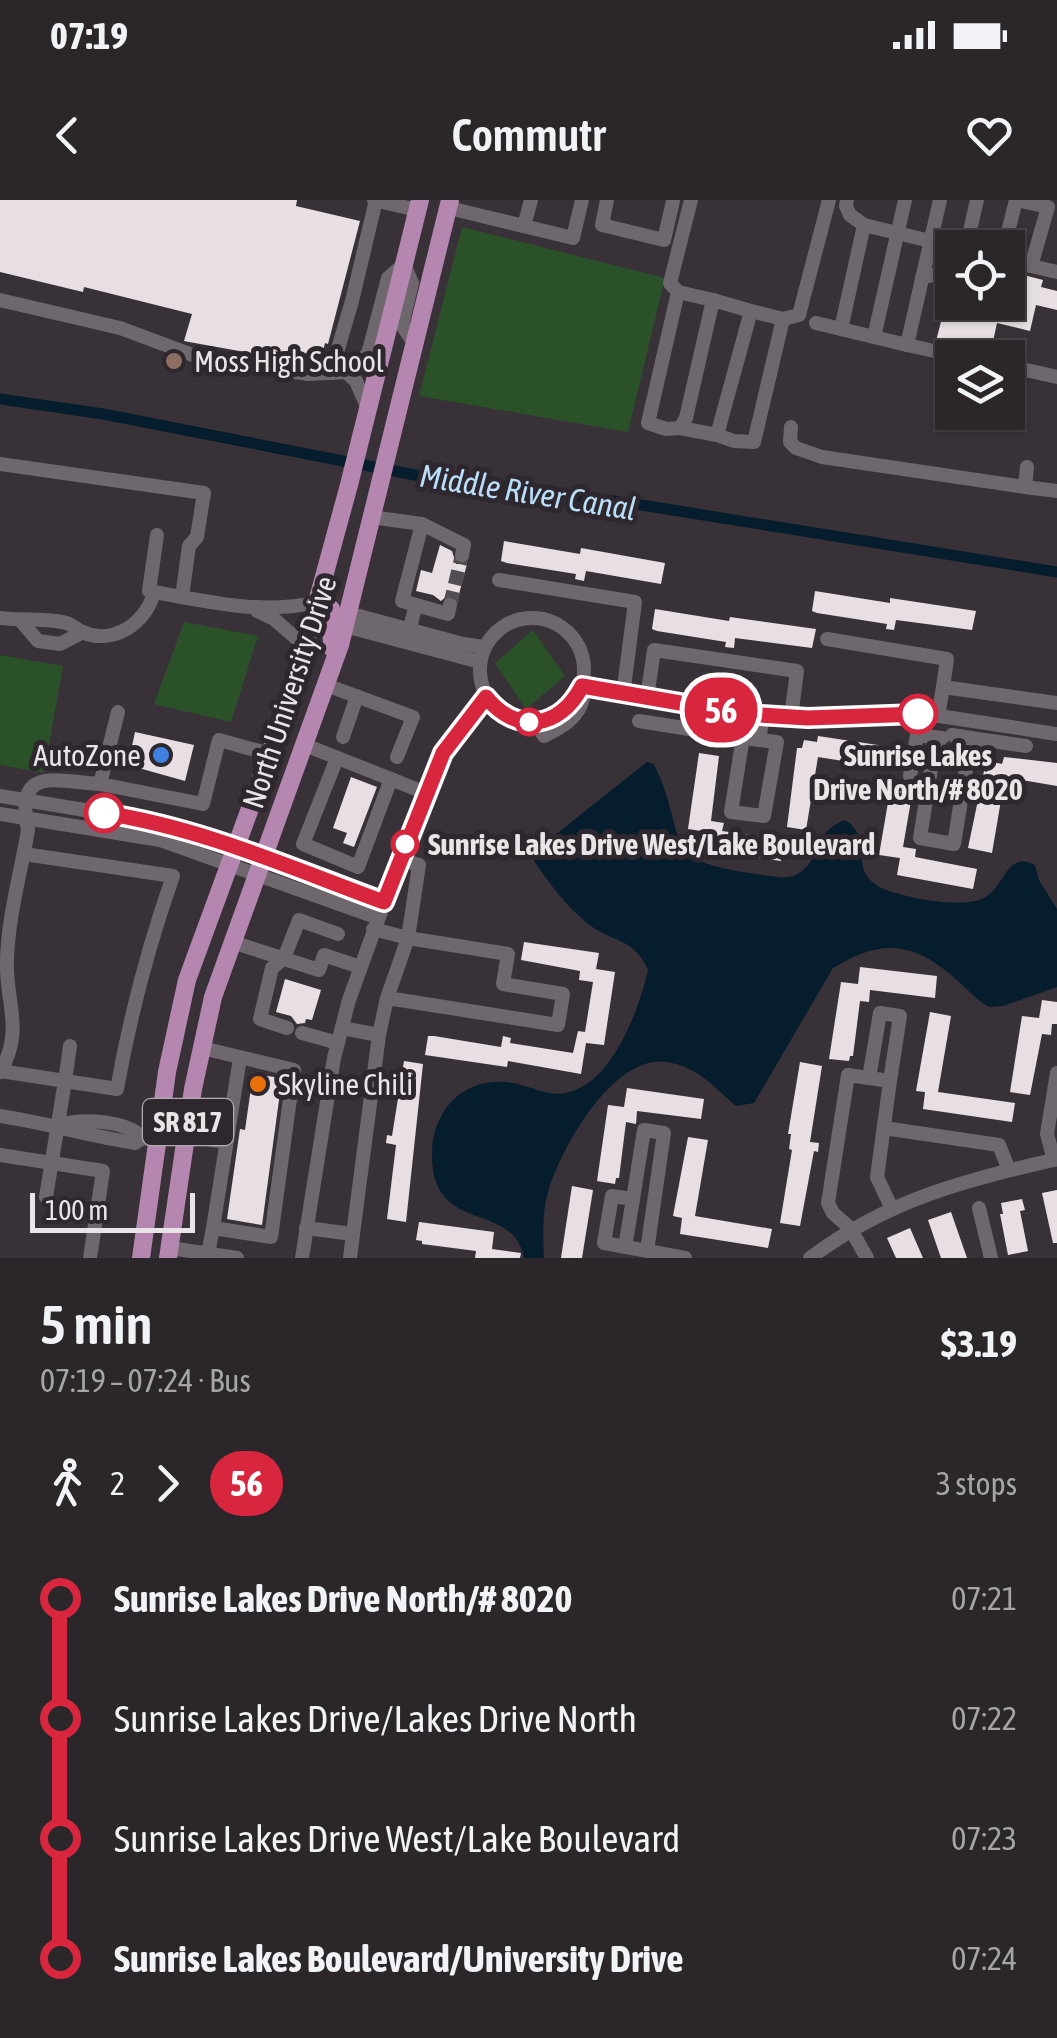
<!DOCTYPE html>
<html lang="en">
<head>
<meta charset="utf-8">
<style>
  :root { --surface:#2a262a; --page:#363236; --text:#f1f3f6; --muted:#a5a5a8; --line:#464347 }
  body { margin:0; font-family:"Asap Condensed",sans-serif; background:var(--page); color:var(--text); height:100vh; display:flex; flex-direction:column; font-size:38px; white-space:nowrap }
  * { box-sizing:border-box; margin:0 }
  p { font-size:32px; color:var(--muted) }
  .icon { flex:none; width:55px; height:55px; fill:none; stroke:currentColor; stroke-width:2; stroke-linecap:round; stroke-linejoin:round }
  .map { position:relative; height:1058px; overflow:hidden }
  .panel { display:flex; flex-direction:column; background:var(--surface); flex:1 }
  .panel>* { flex:none }
  .badge { padding:0 20px; border-radius:32px; font-size:35px; line-height:65px }
  .controls { position:absolute; left:935px; top:30px; display:grid; gap:20px }
  .controls a { display:grid; place-items:center; width:90px; height:90px; border-radius:0px; background:var(--surface); box-shadow:0 2px 8px #0004,0 0 0 2px var(--line); font-size:50px }
  .scale { position:absolute; left:30px; bottom:25px; width:165px; box-sizing:border-box; padding-left:10px; border:5px solid #e8e4e8; border-top:0; font-size:28px; line-height:35px; white-space:nowrap; color:#e8e4e8; -webkit-text-stroke:8px #2e282e; paint-order:stroke }
  .map>.badge { position:absolute; translate:-50% -50%; box-shadow:0 0 0 5px #fff }
  .legs { display:flex; align-items:center; gap:15px; height:110px; padding:0 40px; font-size:32px }
  .legs p { margin-inline-start:auto }
  .overview { display:flex; align-items:center; justify-content:space-between; height:170px; padding:0 40px }
  h1 { font-size:55px; font-weight:600; line-height:75px }
  ul { padding:0 40px; list-style:none }
  li { display:flex; align-items:center; gap:35px; height:120px; font-size:38px }
  li i { display:grid; place-items:center; width:15px; height:100%; margin:0 12px; background:currentColor }
  li i::after { content:''; width:25px; height:25px; margin:-12px; border:8px solid; border-radius:50%; background:var(--surface) }
  li p { margin-inline-start:auto }
  li:first-child i { background:linear-gradient(#0000 50%,currentColor 0) }
  li:last-child i { background:linear-gradient(currentColor 50%,#0000 0) }
  .status { display:flex; justify-content:space-between; align-items:center; height:70px; padding:0 50px; background:var(--surface); direction:ltr }
  .status svg { height:28px; fill:currentColor }
  header { display:flex; justify-content:space-between; align-items:center; height:130px; padding:0 40px; background:var(--surface); font-size:45px; font-weight:600 }
  .map>svg:first-child { display:block }
</style>
</head>
<body>
<div class="status"><b>07:19</b><svg viewBox="0 0 49 12"><path d="M0 12V9h3v3zM5 12V6h3v6zM10 12V3h3v9zM15 12V0h3v12zM26 1h20v11H26zM47 4h2v5h-2z"/></svg></div>
<header><svg class="icon" aria-label="back" viewBox="0 0 24 24"><path d="M15 5l-7 7 7 7"/></svg>Commutr<svg class="icon" aria-label="heart" viewBox="0 0 24 24"><path d="M12 20l-8-8c-3-5 5-10 8-4 3-6 11-1 8 4z"/></svg></header>
<div class="map">
<svg width="1057" height="1058" viewBox="0 0 1057 1058">
  <rect width="100%" height="100%" fill="#383238"/>
  <g fill="#2b5129">
    <polygon points="462,27 665,78 628,232 419,196"/>
    <polygon points="184,422 258,436 231,522 154,504"/>
    <polygon points="533,430 565,476 526,509 495,463"/>
    <polygon points="0,455 63,466 44,573 0,565"/>
  </g>
  <path fill="#051d2c" d="M647 562 654 564C690 639 655 661 757 674 771 676 790 682 802 671 822 654 814 631 845 620 877 640 844 671 884 689 906 698 962 709 984 698 1005 688 1006 650 1035 665L1039 680 1057 709V787L1003 806 989 807C977 800 969 791 959 782 916 742 883 737 833 768L754 903 736 906C714 887 697 866 666 862 613 855 562 947 549 989 542 1010 543 1036 544 1058H524C513 999 430 1037 432 952 433 910 463 878 506 882 525 883 546 897 566 893 612 884 639 810 648 770 633 736 611 743 587 723 566 706 549 683 534 661L536 650Z"/>
  <g fill="none" stroke-linecap="round" stroke-linejoin="round">
    <polyline stroke="#051d2c" stroke-width="11" points="0,199 103,214 415,275 629,303 1057,372"/>
  </g>
  <g fill="#e8dfe5">
    <polygon points="0,0 297,0 296,6 360,21 328,144 325,143 320,163 315,163 273,153 272,157 189,142 184,141 192,114 84,87 83,92 0,72"/>
    <polygon points="1008,71 1043,80 1041,87 1057,91 1057,110 1036,105 1030,131 997,123 990,155 936,141 946,102 1008,102"/>
    <polygon points="504,341 580,354 581,348 665,363 661,384 586,371 584,381 575,379 576,374 507,363 501,361"/>
    <polygon points="440,345 452,351 456,364 467,364 458,398 448,395 441,401 433,395 416,391 421,370 432,373"/>
    <polygon points="815,391 890,403 890,398 976,411 972,430 896,420 894,430 886,429 887,424 817,413 812,411"/>
    <polygon points="655,409 729,421 730,417 816,429 812,448 735,438 734,448 725,447 726,442 657,431 652,429"/>
    <polygon points="135,532 194,545 185,581 128,565"/>
    <polygon points="818,536 891,547 897,550 894,569 818,557 806,630 787,627 797,548 802,548 804,540 817,542"/>
    <polygon points="699,553 719,556 711,621 724,623 722,631 784,640 781,661 705,650 708,632 688,629"/>
    <polygon points="1004,557 1057,563 1057,586 1005,577 992,653 968,648 984,571 987,572 988,561 1002,564"/>
    <polygon points="351,577 377,587 354,647 343,643 347,633 333,628"/>
    <polygon points="892,579 913,589 903,647 916,649 915,657 977,669 973,689 897,675 900,658 879,655"/>
    <polygon points="524,742 599,753 596,769 615,772 604,845 586,843 581,874 508,861 507,867 425,855 428,836 434,836 501,847 503,836 511,838 510,843 573,853 578,831 585,832 593,782 579,780 580,771 521,760"/>
    <polygon points="860,767 937,776 935,798 870,790 869,802 860,801 853,856 850,856 849,861 829,859 841,782 858,784"/>
    <polygon points="285,779 321,790 312,820 306,819 305,823 297,824 291,816 276,812"/>
    <polygon points="1042,800 1057,802 1057,824 1052,824 1051,835 1042,834 1030,895 1010,892 1022,816 1039,818"/>
    <polygon points="930,812 951,816 938,892 1015,903 1012,922 923,909 925,892 916,891"/>
    <polygon points="404,861 423,864 406,1022 387,1019 396,945 386,943 387,935 392,936"/>
    <polygon points="800,862 822,866 810,942 819,943 818,952 814,951 800,1026 780,1023 792,950 789,949 791,934 788,934"/>
    <polygon points="253,874 282,878 262,1025 227,1019 240,929 245,930"/>
    <polygon points="627,888 704,899 701,919 637,911 636,924 626,922 619,978 616,978 615,984 597,981 608,905 624,907"/>
    <polygon points="688,937 708,940 695,1016 772,1029 768,1048 680,1034 682,1018 673,1016"/>
    <polygon points="572,986 593,990 582,1058 561,1058"/>
    <polygon points="1057,990 1057,1043 1053,1043 1042,993"/>
    <polygon points="1022,999 1025,1010 1020,1011 1028,1051 1008,1055 1000,1014 1003,1014 1001,1003"/>
    <polygon points="951,1012 967,1058 941,1058 928,1020"/>
    <polygon points="419,1022 494,1032 492,1049 521,1053 520,1058 475,1058 476,1051 422,1044 422,1041 416,1040"/>
    <polygon points="910,1028 923,1058 896,1058 887,1038"/>
  </g>
  <g fill="none" stroke-linecap="round" stroke-linejoin="round">
    <polyline stroke="#524d52" stroke-width="14" stroke-dasharray="14 7" stroke-linecap="butt" points="450,405 462,355"/>
    <g stroke="#6e686e" stroke-width="14">
      <polyline points="374,0 417,10"/>
      <polyline points="607,0 602,25 664,40 673,1"/>
      <polyline points="847,0 846,6 850,15 864,25 841,129 907,145 940,0"/>
      <polyline points="449,8 573,38 582,0"/>
      <polyline points="864,25 959,48"/>
      <polyline points="524,26 531,0"/>
      <polyline points="966,48 977,0"/>
      <polyline points="1004,48 1016,0"/>
      <polyline points="1008,60 1031,66 1048,7 1017,0"/>
      <polyline points="1031,66 1057,72"/>
      <polyline points="922,77 952,72"/>
      <polyline points="678,92 713,100 686,218 680,228 666,229 648,223 678,92 670,83 691,0"/>
      <polyline points="0,100 120,128 198,157 308,174 346,172"/>
      <polyline points="713,100 751,111 717,235 734,241 754,242 783,119 751,111"/>
      <polyline points="783,119 799,115 829,0"/>
      <polyline points="816,123 841,129"/>
      <polyline points="874,137 905,0"/>
      <polyline points="907,145 966,158"/>
      <polyline points="1008,166 1057,177"/>
      <polyline points="331,173 352,101 376,0"/>
      <polyline points="368,209 356,181 346,172 368,154 388,78 404,64 412,83 402,125 414,143"/>
      <polyline points="791,227 790,242 796,248 822,257 1025,287 1027,267"/>
      <polyline points="680,228 717,235"/>
      <polyline points="0,264 204,293 197,337 189,346 182,397"/>
      <polyline points="1025,287 1057,291"/>
      <polyline points="371,317 422,324 464,345 462,355"/>
      <polyline points="499,380 635,402 623,495"/>
      <polyline points="154,392 149,391 157,335"/>
      <polyline points="416,405 448,414 450,405"/>
      <polyline points="257,411 274,419 305,446"/>
      <polyline points="348,413 463,444 484,447"/>
      <circle cx="532" cy="470" r="52"/>
      <path d="M0 418C21 421 40 418 62 422 72 423 74 428 82 432 114 446 147 422 154 392 212 402 260 415 318 402"/>
      <polyline points="21,421 38,441 60,444 83,432"/>
      <polyline points="345,426 480,462"/>
      <polyline points="409,431 416,405 402,401 422,324"/>
      <polyline points="827,439 947,459 943,487"/>
      <polyline points="326,485 413,517 397,557"/>
      <polyline points="582,487 744,514 808,518 933,515 1057,534"/>
      <polyline points="647,498 654,450 797,471 791,517"/>
      <polyline points="118,512 100,584 203,604 219,540 270,554"/>
      <polyline points="938,516 943,487 1057,503"/>
      <polyline points="639,521 759,540 763,515"/>
      <path d="M536 523 544 536C562 527 579 518 583 498"/>
      <polyline points="343,537 357,496"/>
      <polyline points="743,537 731,612 764,616 777,542 759,540"/>
      <polyline points="936,538 920,638 954,644 971,538 952,535"/>
      <polyline points="971,538 1026,546"/>
      <polyline points="305,545 426,593"/>
      <polyline points="337,558 303,644 358,667 391,579"/>
      <polyline points="910,576 917,535 942,538"/>
      <polyline points="0,596 162,623 235,645 384,703"/>
      <polyline points="0,614 160,640 378,718"/>
      <path d="M24 654 173 676C148 747 130 816 117 889L65 881 46 997"/>
      <polyline points="373,729 408,738 419,665 400,659"/>
      <polyline points="232,742 319,770 324,755 360,767"/>
      <polyline points="287,828 260,819 272,768 284,758 299,720 338,734"/>
      <polyline points="342,828 379,835 387,798 408,738 508,754 503,784 563,794 558,825 387,798"/>
      <polyline points="302,833 338,843"/>
      <polyline points="202,848 294,870 271,1037 213,1028 208,1054"/>
      <polyline points="0,871 65,881 70,846"/>
      <path d="M0 872C25 830 5 801 7 760 8 717 21 672 28 630 14 564 57 582 100 584"/>
      <polyline points="869,878 880,813 900,816 890,881"/>
      <path d="M0 916C46 923 89 936 135 943L143 938 158 941"/>
      <path d="M58 925C82 919 125 919 143 938"/>
      <polyline points="884,928 999,945 1009,970"/>
      <polyline points="186,936 226,942"/>
      <polyline points="0,955 103,971 90,1058"/>
      <polyline points="1054,960 1047,934 1057,873"/>
      <polyline points="979,1008 991,1058"/>
      <polyline points="213,1028 240,858"/>
      <polyline points="306,1028 353,1034 379,835"/>
      <polyline points="625,1047 633,999"/>
      <polyline points="170,1048 237,1058"/>
      <polyline points="647,1051 664,933 644,930 633,999 612,996 604,1043 685,1058"/>
      <polyline points="302,1058 334,858 349,800 400,659 443,553 486,497"/>
      <polyline points="350,1058 353,1034"/>
      <path d="M810 1058C889 999 963 981 1057 959"/>
      <polyline points="867,1058 850,1028 833,1013 828,1003 848,875 890,881 877,977 892,1009"/>
    </g>
    <g stroke="#b486b0" stroke-width="18">
      <polyline points="318,402 331,409 332,448"/>
      <polyline points="141,1058 167,872 187,780 270,554 305,446 349,285 420,0"/>
      <polyline points="168,1058 193,889 213,797 340,445 450,0"/>
    </g>
  </g>
  <g fill="none" stroke-linecap="round" stroke-linejoin="round">
    <g stroke="#fff" stroke-width="22">
      <path id="line-1" d="M104 613C202 628 291 668 384 702L443 553 486 497C517 535 560 529 582 486L744 514 808 518 918 514"/>
    </g>
    <use href="#line-1" stroke="#d7263d" stroke-width="15"/>
  </g>
  <circle fill="#8d6e63" stroke="#2e282e" stroke-width="4" cx="174" cy="161" r="10"/>
  <g fill="#fff" stroke="#d7263d" stroke-width="5">
    <circle cx="918" cy="514" r="18"/>
    <circle cx="529" cy="522" r="12"/>
    <circle cx="104" cy="613" r="18"/>
    <circle cx="405" cy="644" r="12"/>
  </g>
  <circle fill="#3f7fe0" stroke="#2e282e" stroke-width="4" cx="161" cy="555" r="10"/>
  <circle fill="#e8710a" stroke="#2e282e" stroke-width="4" cx="258" cy="884" r="10"/>
  <g text-anchor="middle" dominant-baseline="central" stroke-width="10" stroke-linejoin="round" paint-order="stroke">
    <rect fill="#2e282e" stroke="#b0acb0" stroke-width="2.5" x="143" y="899" width="90" height="46" rx="8"/>
    <g font-size="28" font-weight="bold" fill="#e8e4e8">
      <text x="188" y="922">SR 817</text>
    </g>
    <g font-size="30" fill="#e8e4e8" stroke="#2e282e" text-anchor="start">
      <text x="194" y="161">Moss High School</text>
      <text x="141" y="555" text-anchor="end">AutoZone</text>
      <text x="278" y="884">Skyline Chili</text>
    </g>
    <g font-size="30" fill="#e8e4e8" stroke="#2e282e">
      <text transform="translate(289 492) rotate(-72)">North University Drive</text>
    </g>
    <g font-size="30" font-weight="bold" fill="#e8e4e8" stroke="#2e282e">
      <text x="918" y="555">Sunrise Lakes<tspan x="918" dy="34">Drive North/# 8020</tspan></text>
      <text x="428" y="644" text-anchor="start">Sunrise Lakes Drive West/Lake Boulevard</text>
    </g>
    <g font-size="32" font-style="italic" fill="#badffb" stroke="#2e282e">
      <text transform="translate(528 292) rotate(9)">Middle River Canal</text>
    </g>
  </g>
</svg>
<div class="controls">
<a><svg class="icon" aria-label="locate" viewBox="0 0 24 24"><circle cx="12" cy="12" r="6"/><path d="M12 2v4M12 18v4M2 12h4M18 12h4"/></svg></a>
<a><svg class="icon" aria-label="layers" viewBox="0 0 24 24"><path d="M12 4l9 5-9 5-9-5zM3 14l9 5 9-5"/></svg></a>
</div>
<div class="scale">100 m</div>
<b class="badge" style="left:721px;top:510px;background:#d7263d;color:#fff">56</b>
</div>
<section class="panel">
<div class="overview"><div><h1>5 min</h1><p>07:19 – 07:24 · Bus</p></div><b>$3.19</b></div>
<div class="legs"><svg class="icon" aria-label="walk" viewBox="0 0 24 24"><circle cx="13" cy="4" r="2"/><path d="M13 8l-2 6 4 7M11 14l-3 7M7 12l3-4h3l4 4"/></svg>2<svg class="icon" aria-label="forward" viewBox="0 0 24 24"><path d="M9 5l7 7-7 7"/></svg><b class="badge" style="background:#d7263d;color:#fff">56</b><p>3 stops</p></div>
<ul>
<li><i style="color:#d7263d"></i><b>Sunrise Lakes Drive North/# 8020</b><p>07:21</p></li>
<li><i style="color:#d7263d"></i><span>Sunrise Lakes Drive/Lakes Drive North</span><p>07:22</p></li>
<li><i style="color:#d7263d"></i><span>Sunrise Lakes Drive West/Lake Boulevard</span><p>07:23</p></li>
<li><i style="color:#d7263d"></i><b>Sunrise Lakes Boulevard/University Drive</b><p>07:24</p></li>
</ul>
</section>
</body>
</html>
